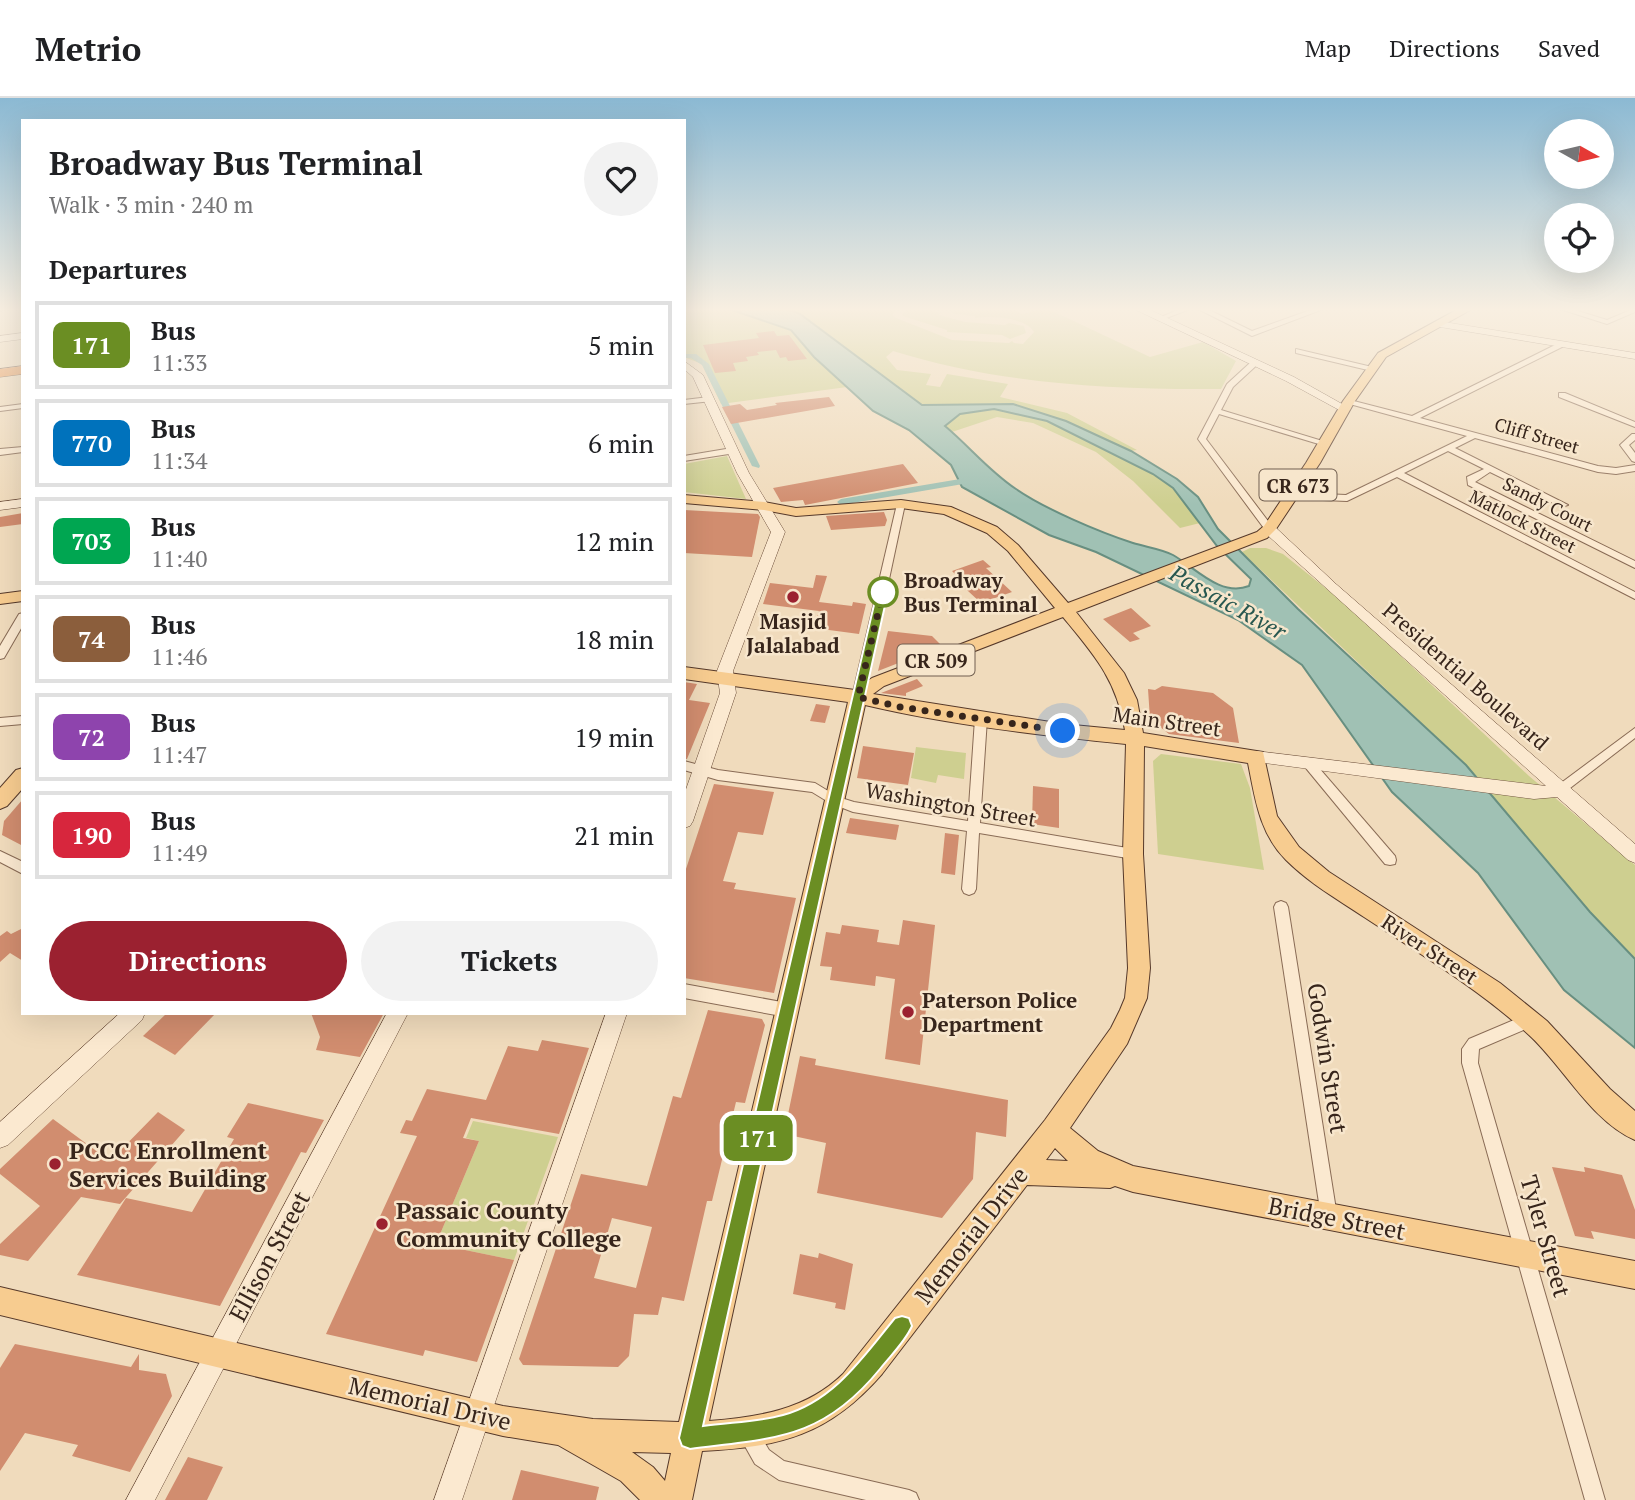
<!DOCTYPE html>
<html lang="en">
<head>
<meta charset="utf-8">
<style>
  :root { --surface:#fff; --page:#f2f2f2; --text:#202124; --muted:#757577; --line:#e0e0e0; --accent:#9b2130 }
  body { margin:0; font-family:"PT Serif",serif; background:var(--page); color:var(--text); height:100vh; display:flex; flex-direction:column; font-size:26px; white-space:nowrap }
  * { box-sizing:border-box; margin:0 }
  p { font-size:23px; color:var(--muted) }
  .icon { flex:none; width:38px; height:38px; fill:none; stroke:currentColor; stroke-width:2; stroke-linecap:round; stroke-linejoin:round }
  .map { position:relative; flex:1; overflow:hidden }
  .details { position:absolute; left:21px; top:21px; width:665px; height:896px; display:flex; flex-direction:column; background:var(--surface); border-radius:0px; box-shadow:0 7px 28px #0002 }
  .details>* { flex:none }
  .badge { padding:0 14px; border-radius:10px; font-size:24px; line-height:46px }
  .needle { width:46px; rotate:98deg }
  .controls { position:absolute; left:1544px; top:21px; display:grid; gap:14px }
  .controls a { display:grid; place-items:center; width:70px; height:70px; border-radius:50%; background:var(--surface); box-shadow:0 7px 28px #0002; font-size:35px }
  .you { position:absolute; width:35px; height:35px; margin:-18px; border:5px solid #fff; border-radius:50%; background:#1a73e8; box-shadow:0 0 0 10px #1a73e833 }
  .map>.badge { position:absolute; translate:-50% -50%; box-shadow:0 0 0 4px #fff }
  h2 { padding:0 28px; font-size:26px; line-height:63px }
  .round { display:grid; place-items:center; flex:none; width:74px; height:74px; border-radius:37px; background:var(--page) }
  .summary { display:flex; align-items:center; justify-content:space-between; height:119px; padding:0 28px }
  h1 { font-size:33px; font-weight:600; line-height:52px }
  .cta { display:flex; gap:14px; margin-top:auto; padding:14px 28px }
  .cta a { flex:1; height:80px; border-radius:42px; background:var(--accent); color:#fff; font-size:28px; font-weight:600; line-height:80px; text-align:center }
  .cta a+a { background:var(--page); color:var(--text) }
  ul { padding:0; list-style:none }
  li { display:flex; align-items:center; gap:21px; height:88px; margin:0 14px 10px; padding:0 14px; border:4px solid var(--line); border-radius:0px }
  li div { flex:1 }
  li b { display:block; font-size:26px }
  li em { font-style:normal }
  li .badge { min-width:77px; font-weight:700; text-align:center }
  header { display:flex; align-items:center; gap:42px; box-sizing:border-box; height:98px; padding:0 35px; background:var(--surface); border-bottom:2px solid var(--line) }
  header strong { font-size:33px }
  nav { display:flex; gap:38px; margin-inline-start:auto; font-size:24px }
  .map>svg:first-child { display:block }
</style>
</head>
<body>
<header>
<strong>Metrio</strong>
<nav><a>Map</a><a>Directions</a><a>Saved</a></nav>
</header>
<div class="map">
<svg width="1635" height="1402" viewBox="0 0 1635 1402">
  <rect width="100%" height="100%" fill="#f0dbbc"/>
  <g fill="#cecf90">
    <polygon points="684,210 726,210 791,232 814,259 847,289 721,306 702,266 684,259"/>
    <path d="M785 210H897L892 217 896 220 952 242 1009 245 1012 243 1014 245 1023 246 1034 234C1025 218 987 218 975 220V218L954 216 947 210H1011L1022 216 1046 210 1150 259 1203 244 1236 263 1221 291C1110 292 999 286 893 253L886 259 897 272 931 276 926 287 940 289 947 276 1008 286 1000 299 1067 315 1137 352 1131 353 1066 323 1013 306 922 307 800 216Z"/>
    <polygon points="909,210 932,210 930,212 941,215 939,217 965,224 1005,227 1009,225 1024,228 1026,235 1010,241 1002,237 947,234 947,232 903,218 902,216"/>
    <polygon points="994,311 1047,323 1153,376 1173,390 1200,425 1180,430 1133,383 1096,354 1033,325 997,319 952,334 944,328 960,316"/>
    <polygon points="727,358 746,401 684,394 684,366"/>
    <polygon points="1250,450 1266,450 1283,456 1343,504 1529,678 1635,767 1635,861 1590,814 1466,667 1242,454"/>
    <polygon points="916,649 966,655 964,681 938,677 936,685 911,680"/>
    <polygon points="1161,656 1241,666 1250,690 1264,772 1158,756 1153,663"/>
    <polygon points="473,1023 558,1039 514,1162 436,1146 479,1043 466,1040"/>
  </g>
  <path fill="#a0c1b4" stroke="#688f81" stroke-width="2" fill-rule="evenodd" d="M726 210H785L800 216 922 307 1013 306 1066 323 1131 353 1177 381 1198 399 1218 431 1298 511 1466 667 1590 814 1635 861V950L1564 892 1478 775 1392 694 1302 567 1238 522 1096 454 1049 437 962 389 951 367 909 332 873 313 814 259 791 232ZM994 311 1047 323 1153 376 1173 390 1217 448 1251 481 1249 488C1220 499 1196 470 1173 457 1162 451 1146 449 1133 445 1099 434 1045 411 1016 391 989 373 970 349 945 328L960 316Z"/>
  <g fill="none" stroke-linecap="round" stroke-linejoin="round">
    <g fill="#a0c1b4" fill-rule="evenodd">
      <polygon points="684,256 696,256 709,266 760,368 759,370 752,368 702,267 691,260 684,260"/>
      <polygon points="960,381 964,384 963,386 841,407 837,404 841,401"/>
    </g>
  </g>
  <g fill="#d18d6f" fill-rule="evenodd">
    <polygon points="774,233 777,238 789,237 807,261 788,263 786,259 780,260 776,252 757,254 759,257 746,259 748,263 733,265 736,273 715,275 703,247 759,240 756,235"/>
    <polygon points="829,299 835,308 731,326 722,309 740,306 747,312 777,307 775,305"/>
    <polygon points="903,366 918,385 805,407 803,402 781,404 773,390"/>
    <polygon points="684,412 758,416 760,419 752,459 684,455"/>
    <polygon points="884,414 887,422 885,428 831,432 826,418"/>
    <polygon points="23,415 23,426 0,429 0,419"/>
    <polygon points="983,462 991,469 986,470 1012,494 981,505 955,481 959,480 952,473"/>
    <polygon points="816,477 827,478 819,504 852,508 853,504 866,506 859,536 814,530 819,513 763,506 770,485 813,490"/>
    <polygon points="1131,510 1151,528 1133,535 1140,541 1130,544 1103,521"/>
    <polygon points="888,533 932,538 942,548 878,573"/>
    <polygon points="917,581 923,588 906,595 906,598 881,595"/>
    <polygon points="684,584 697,586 689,602 710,605 687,661 684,661"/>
    <polygon points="1162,588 1213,595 1233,610 1239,645 1169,636 1150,621 1148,591 1155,592"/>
    <polygon points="816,606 830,608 825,625 810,623"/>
    <polygon points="863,648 914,655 908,687 857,680"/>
    <polygon points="714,686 774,694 763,737 738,734 723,783 736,785 734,791 796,800 774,895 684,880 684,777"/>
    <polygon points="1033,688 1059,691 1059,730 1032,726"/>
    <polygon points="23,701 23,748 2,737 4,723"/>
    <polygon points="850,720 899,727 896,742 846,735"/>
    <polygon points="945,735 959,737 955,777 941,775"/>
    <polygon points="903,822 935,827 920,967 885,961 895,881 876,878 875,888 830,882 832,869 820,868 826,834 840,836 842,827 879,832 877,844 899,847"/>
    <polygon points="23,830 23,863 10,855 0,864 0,838 7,833 11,836"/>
    <path d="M708 912 762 921 765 927 745 1005 736 1004 712 1103H707L684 1203 662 1199 658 1217 634 1216 629 1258 618 1269 523 1267 519 1261 581 1076 647 1088 673 998 681 1000ZM612 1120 652 1129 636 1190 594 1180Z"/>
    <polygon points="167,915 216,915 175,957 143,938"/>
    <polygon points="311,915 384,915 360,959 316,952 320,939"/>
    <polygon points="542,942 589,950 559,1036 471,1020 463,1040 479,1043 436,1146 514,1162 477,1264 425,1252 423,1258 326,1236 417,1038 400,1035 406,1022 412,1023 427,991 486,1002 508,948 538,953"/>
    <polygon points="800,958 816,961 815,967 1008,1002 1006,1039 976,1034 973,1081 942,1120 817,1095 826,1045 784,1036"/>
    <polygon points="248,1005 324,1022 306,1055 301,1054 220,1208 77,1177 126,1100 192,1114 234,1041 227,1039"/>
    <polygon points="158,1014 185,1032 120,1106 81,1099 28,1163 0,1157 0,1146 40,1108 0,1076 0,1071 53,1021 110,1063"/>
    <polygon points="1552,1069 1585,1074 1584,1069 1622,1077 1635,1112 1635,1141 1591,1133 1594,1141 1575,1138"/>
    <polygon points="819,1155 853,1166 845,1212 835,1210 836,1205 793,1196 800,1156 818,1160"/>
    <polygon points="15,1246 131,1269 139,1256 139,1272 166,1276 172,1298 130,1374 72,1358 78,1347 25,1335 0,1373 0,1270"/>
    <polygon points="188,1359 223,1369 207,1402 165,1402"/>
    <polygon points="521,1372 599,1389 596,1402 512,1402"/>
  </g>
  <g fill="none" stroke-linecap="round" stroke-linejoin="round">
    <g stroke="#896b55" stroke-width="2">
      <g id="street">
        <polygon points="0,210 10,210 0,213"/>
        <polygon points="1183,210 1193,210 1161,222 1156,221"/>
        <polygon points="1196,210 1205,210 1252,233 1316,210 1326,210 1252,238"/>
        <polygon points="1557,210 1568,210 1607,222 1633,211 1635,210 1635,214 1607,226"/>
        <polygon points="1559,245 1563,247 1562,249 1420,320 1598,368 1616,370 1635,367 1635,373 1616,376 1598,374 1475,340 1455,350 1568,407 1561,409 1490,374 1475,384 1635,463 1635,470 1468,387 1467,379 1484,371 1448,353 1404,375 1635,494 1635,501 1397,379 1347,403 1323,402 1292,390 1296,387 1324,396 1346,397 1467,338 1346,305 1346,301 1412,318"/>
        <polygon points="1296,251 1372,269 1376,271 1372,273 1296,255"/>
        <polygon points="1251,264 1258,266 1233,289 1221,312 1329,345 1322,347 1219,316 1206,341 1274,431 1269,434 1266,433 1198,341 1227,286"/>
        <polygon points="1559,295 1565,295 1635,324 1635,329 1559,299"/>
        <polygon points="709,299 712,299 712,303 684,306 684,302"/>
        <polygon points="23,306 23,310 0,313 0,309"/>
        <polygon points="1632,336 1635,336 1635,342 1629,347 1635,355 1635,364 1632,363 1620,347"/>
        <polygon points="23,349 23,354 0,357 0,351"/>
        <polygon points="732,350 736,353 735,355 684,363 684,358"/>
        <polygon points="901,403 905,406 864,599 858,603 852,599 897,406"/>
        <polygon points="23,515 23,527 4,560 0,561 0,548 19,516"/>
        <polygon points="981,617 987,621 980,725 1133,751 1138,752 1139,756 1138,760 1133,761 979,735 976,791 974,795 969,797 964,795 962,791 967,733 853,714 830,705 812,694 718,682 684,672 684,663 718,672 815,685 838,699 854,704 968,723 975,621"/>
        <polygon points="23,618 23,626 0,628 0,620"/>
        <polygon points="1635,630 1635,640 1565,694 1557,694 1555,691 1557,688"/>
        <polygon points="1309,662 1313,663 1395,758 1396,762 1395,766 1390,767 1385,766 1305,669 1303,666"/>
        <polygon points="0,753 23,764 23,776 0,764"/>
        <polygon points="1281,803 1286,805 1288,809 1337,1118 1335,1124 1329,1126 1323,1124 1321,1118 1274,809 1276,805"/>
        <polygon points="684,886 787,905 792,907 794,912 792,917 787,919 684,900"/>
        <polygon points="1528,916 1533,918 1535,923 1533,928 1479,951 1478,965 1605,1402 1585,1402 1462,965 1462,951 1469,941"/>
        <polygon points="747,1324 754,1327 769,1352 784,1363 909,1392 916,1395 919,1402 866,1402 779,1382 755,1366 737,1334 740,1327"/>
      </g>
    </g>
    <g stroke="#6a4c38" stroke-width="1">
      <g id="secondary">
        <polygon points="1132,210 1146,210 1294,279 1351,311 1341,313 1286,283"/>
        <polygon points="1438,223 1635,255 1635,261 1434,228 1433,226"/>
        <polygon points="23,235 23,241 0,244 0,238"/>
        <polygon points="684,263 703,277 749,375 785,434 733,573 736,595 693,723 690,728 684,730 684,697 720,595 717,573 771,434 737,375 693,279 684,271"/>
        <polygon points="23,401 23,409 0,412 0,404"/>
        <polygon points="1269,427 1274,428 1336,486 1635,746 1635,765 1628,762 1557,699 1534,701 1250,663 1248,659 1250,655 1256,653 1546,688 1264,434 1262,431"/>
        <polygon points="120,915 145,915 142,922 8,1047 0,1050 0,1024"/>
        <polygon points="387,915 408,915 155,1402 126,1402"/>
        <polygon points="606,915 627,915 462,1402 434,1402"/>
      </g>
    </g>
    <g stroke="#56392a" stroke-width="2">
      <g id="primary">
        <path d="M1460 210H1474L1386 259 1355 303 1320 365 1276 431 1267 440 1076 514 1124 575 1137 602 1143 635 1263 654 1277 718 1299 749 1329 774 1500 885 1547 923 1610 991 1635 1013V1042C1592 1024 1563 968 1529 937 1479 891 1420 856 1364 819 1337 801 1309 785 1286 762 1259 735 1255 700 1248 665L1144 648 1143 756 1150 870 1147 900 1127 946 1070 1030 1098 1053 1133 1068 1635 1163V1191L1133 1094 1115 1088 1110 1090 1027 1087 882 1276C829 1337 781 1349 702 1353L692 1402H640L621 1383 558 1347 503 1338 0 1217V1189L503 1308 593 1321 679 1324 848 604 684 581V569L855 592 872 580 1055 510 1008 453 987 435 944 416 901 410 796 418 764 412 684 405V397L764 404 796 410 901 402 951 409 997 429 1018 447 1068 505 1257 434 1264 428 1306 365 1343 303 1378 255ZM1063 519C1095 558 1116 581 1125 632L1063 626 873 596 884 588ZM865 607C950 627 1039 637 1126 646L1123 756 1128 870 1125 900 1120 912 1111 930 1045 1022 843 1276C806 1312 759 1319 709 1323ZM1055 1050 1068 1063 1046 1062ZM632 1354 671 1355 665 1383 653 1369Z"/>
        <polygon points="23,493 23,503 0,506 0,496"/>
        <polygon points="23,670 23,690 7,708 0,711 0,690 16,672"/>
      </g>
    </g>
    <g stroke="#56392a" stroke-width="1">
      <polygon id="highway" points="23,268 23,276 0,279 0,271"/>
    </g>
    <use href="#street" fill="#fbe9d0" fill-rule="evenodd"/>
    <use href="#secondary" fill="#fbe9d0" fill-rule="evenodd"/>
    <use href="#primary" fill="#f7cc90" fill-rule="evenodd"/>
    <use href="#highway" fill="#e78e46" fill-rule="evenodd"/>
  </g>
  <linearGradient id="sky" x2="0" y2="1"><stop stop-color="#8bb9d3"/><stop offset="0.52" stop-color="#f8efe1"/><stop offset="1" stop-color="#f8efe1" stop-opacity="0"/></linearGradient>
  <rect width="1635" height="407" fill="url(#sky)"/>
  <path fill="#6b8e23" stroke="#fff" stroke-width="2" d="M883 491 888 494 703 1328C729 1324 758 1324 783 1317 834 1303 863 1259 895 1220L902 1218 909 1220 912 1228C905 1244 891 1257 880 1271 822 1342 774 1340 690 1351L682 1348 679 1340 877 494Z"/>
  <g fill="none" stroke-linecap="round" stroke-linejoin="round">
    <polyline stroke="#37251b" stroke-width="7" stroke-dasharray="0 12.6" points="883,494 858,599 900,609 1063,633"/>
  </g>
  <circle fill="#fff" stroke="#6b8e23" stroke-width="3.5" cx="883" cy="494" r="14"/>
  <g fill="#9b2130" stroke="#f7e6cc" stroke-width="2.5">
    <circle cx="793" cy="499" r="7"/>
    <circle cx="908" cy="914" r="7"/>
    <circle cx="55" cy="1066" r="7"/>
    <circle cx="382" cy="1126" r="7"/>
  </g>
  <g text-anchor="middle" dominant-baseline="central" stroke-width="5" stroke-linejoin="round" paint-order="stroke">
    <g font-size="18" fill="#37251b" stroke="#f7e6cc">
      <text transform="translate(1537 337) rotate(16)">Cliff Street</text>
      <text transform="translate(1548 406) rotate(27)">Sandy Court</text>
      <text transform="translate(1523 423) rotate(27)">Matlock Street</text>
    </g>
    <g fill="#f7e6cc" stroke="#715f50" stroke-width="2">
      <rect x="1259.5" y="371.5" width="77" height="31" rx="5"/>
      <rect x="897.5" y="546.5" width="77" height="31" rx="5"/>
    </g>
    <g font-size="19" font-weight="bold" fill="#37251b">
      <text x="1298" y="387">CR 673</text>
      <text x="936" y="562">CR 509</text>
    </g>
    <g font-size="21" font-weight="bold" fill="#37251b" stroke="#f7e6cc" text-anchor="start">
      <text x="904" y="482">Broadway<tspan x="904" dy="24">Bus Terminal</tspan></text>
    </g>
    <g font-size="21" font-weight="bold" fill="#37251b" stroke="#f7e6cc">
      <text x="793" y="523">Masjid<tspan x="793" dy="24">Jalalabad</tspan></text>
      <text x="922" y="902" text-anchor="start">Paterson Police<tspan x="922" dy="24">Department</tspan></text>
    </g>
    <g font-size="21" fill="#37251b" stroke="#f7e6cc">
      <text transform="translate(1466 578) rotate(41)">Presidential Boulevard</text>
      <text transform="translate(1167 623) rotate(8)">Main Street</text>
      <text transform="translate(951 706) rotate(10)">Washington Street</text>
      <text transform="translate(1430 851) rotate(33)">River Street</text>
    </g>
    <g font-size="23" font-style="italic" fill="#295850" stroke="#f7e6cc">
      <text transform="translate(1228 504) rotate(29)">Passaic River</text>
    </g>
    <g font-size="24" fill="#37251b" stroke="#f7e6cc">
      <text transform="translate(1328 960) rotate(81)">Godwin Street</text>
      <text transform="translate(1337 1120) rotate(11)">Bridge Street</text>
      <text transform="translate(971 1137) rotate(-52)">Memorial Drive</text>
      <text transform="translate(1546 1138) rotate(74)">Tyler Street</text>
      <text transform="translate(269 1158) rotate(-62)">Ellison Street</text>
      <text transform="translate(430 1305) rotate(13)">Memorial Drive</text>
    </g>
    <g font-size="24" font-weight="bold" fill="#37251b" stroke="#f7e6cc" text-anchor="start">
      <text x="69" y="1052">PCCC Enrollment<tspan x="69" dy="28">Services Building</tspan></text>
      <text x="396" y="1112">Passaic County<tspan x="396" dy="28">Community College</tspan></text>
    </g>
  </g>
</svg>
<div class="controls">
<a><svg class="needle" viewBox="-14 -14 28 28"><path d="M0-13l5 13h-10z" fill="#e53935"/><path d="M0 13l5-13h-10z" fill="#757577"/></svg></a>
<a><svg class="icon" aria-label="locate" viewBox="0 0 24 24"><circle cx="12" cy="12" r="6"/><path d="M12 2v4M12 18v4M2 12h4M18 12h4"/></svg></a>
</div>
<div class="you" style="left:1063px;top:633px"></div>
<b class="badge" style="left:758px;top:1040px;background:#6b8e23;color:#fff">171</b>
<section class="details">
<div class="summary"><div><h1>Broadway Bus Terminal</h1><p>Walk · 3 min · 240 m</p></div><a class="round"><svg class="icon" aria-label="heart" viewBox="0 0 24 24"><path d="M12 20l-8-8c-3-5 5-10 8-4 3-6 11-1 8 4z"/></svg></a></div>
<h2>Departures</h2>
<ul>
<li><span class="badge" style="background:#6b8e23;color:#fff">171</span><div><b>Bus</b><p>11:33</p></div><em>5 min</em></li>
<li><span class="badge" style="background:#0072bc;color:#fff">770</span><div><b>Bus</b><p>11:34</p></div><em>6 min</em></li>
<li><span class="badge" style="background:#00a651;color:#fff">703</span><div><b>Bus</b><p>11:40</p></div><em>12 min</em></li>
<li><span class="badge" style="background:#8b5e3c;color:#fff">74</span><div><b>Bus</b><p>11:46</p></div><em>18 min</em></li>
<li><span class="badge" style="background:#8e44ad;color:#fff">72</span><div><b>Bus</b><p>11:47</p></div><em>19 min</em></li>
<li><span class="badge" style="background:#d7263d;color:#fff">190</span><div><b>Bus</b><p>11:49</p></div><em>21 min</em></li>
</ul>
<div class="cta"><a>Directions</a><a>Tickets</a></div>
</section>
</div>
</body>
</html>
